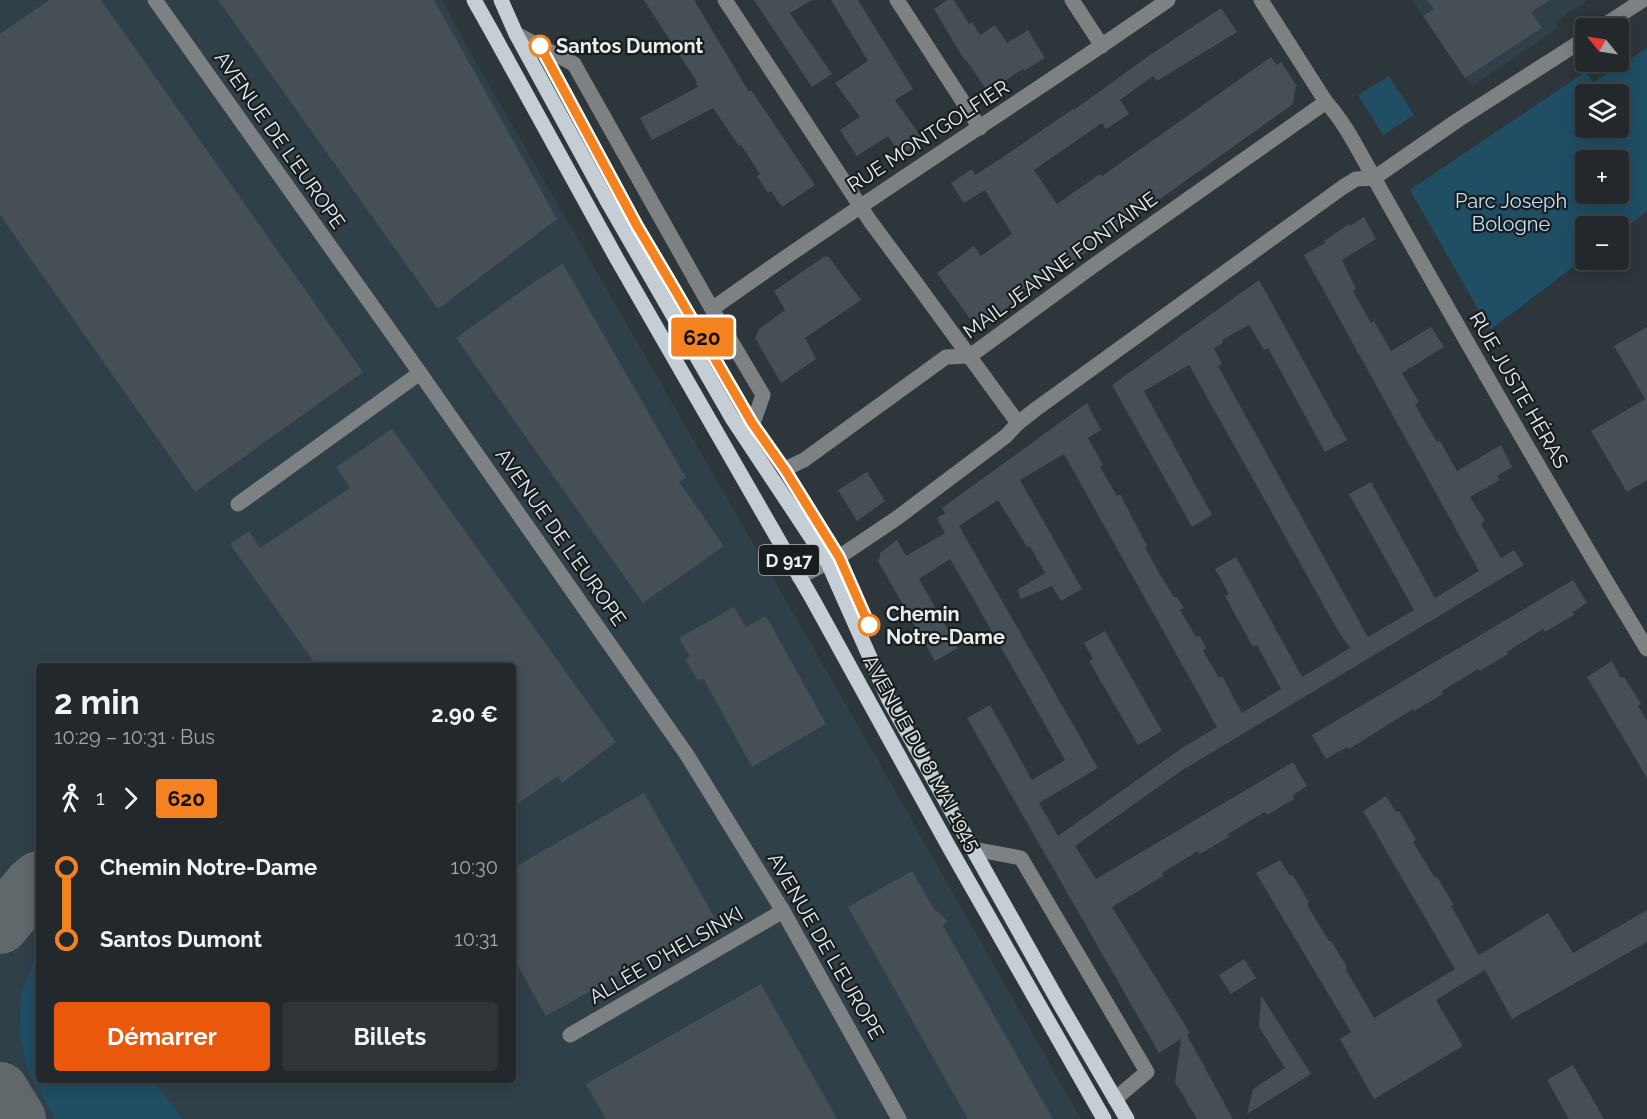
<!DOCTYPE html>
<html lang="fr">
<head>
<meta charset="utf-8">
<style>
  :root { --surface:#22282c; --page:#2e3438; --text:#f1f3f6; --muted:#a2a6a9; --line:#3f4448; --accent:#ea580c }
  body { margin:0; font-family:Raleway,sans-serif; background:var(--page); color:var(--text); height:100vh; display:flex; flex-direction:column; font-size:22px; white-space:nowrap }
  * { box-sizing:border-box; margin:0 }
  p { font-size:20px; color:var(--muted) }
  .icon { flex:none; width:33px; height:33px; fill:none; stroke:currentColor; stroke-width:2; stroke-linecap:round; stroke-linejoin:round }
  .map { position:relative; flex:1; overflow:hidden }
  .sheet { position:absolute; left:36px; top:663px; width:480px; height:420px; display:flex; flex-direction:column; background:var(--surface); border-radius:6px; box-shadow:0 3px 15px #0003,0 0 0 2px var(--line) }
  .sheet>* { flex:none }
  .badge { padding:0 12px; border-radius:4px; font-size:21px; line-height:39px }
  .needle { width:39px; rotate:300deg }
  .controls { position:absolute; left:1575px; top:18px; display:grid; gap:12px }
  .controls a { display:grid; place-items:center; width:54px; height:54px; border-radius:6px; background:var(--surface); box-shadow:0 3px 15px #0003,0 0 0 2px var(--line); font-size:30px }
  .map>.badge { position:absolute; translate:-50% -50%; box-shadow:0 0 0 3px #fff }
  .legs { display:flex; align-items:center; gap:9px; height:66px; padding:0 18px; font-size:20px }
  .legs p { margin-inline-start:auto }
  .head { display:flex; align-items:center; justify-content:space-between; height:102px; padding:0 18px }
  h1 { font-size:33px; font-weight:700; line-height:45px }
  .cta { display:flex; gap:12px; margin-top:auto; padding:12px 18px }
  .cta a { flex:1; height:69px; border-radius:6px; background:var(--accent); color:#fff; font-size:24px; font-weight:700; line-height:69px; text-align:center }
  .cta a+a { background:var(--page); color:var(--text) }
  ul { padding:0 18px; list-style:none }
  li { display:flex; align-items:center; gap:21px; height:72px; font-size:22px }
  li i { display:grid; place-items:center; width:9px; height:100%; margin:0 8px; background:currentColor }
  li i::after { content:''; width:15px; height:15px; margin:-8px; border:4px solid; border-radius:50%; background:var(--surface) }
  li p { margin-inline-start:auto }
  li:first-child i { background:linear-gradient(#0000 50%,currentColor 0) }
  li:last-child i { background:linear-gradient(currentColor 50%,#0000 0) }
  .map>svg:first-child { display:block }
</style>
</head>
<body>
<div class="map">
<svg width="1647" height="1119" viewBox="0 0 1647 1119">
  <rect width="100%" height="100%" fill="#2d363b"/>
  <g fill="#304049" fill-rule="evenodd">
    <path d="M0 0H443L465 43 860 729 1081 1119H0ZM39 666H513V1080H39Z"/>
    <polygon points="1413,0 1588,0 1556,21 1557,29 1472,86 1465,78"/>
  </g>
  <g fill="#1f4e65" fill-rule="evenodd">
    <path d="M1647 48V211L1619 233 1618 226H1586L1585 258 1490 330 1410 190 1585 72 1593 82 1596 81ZM1586 94H1618V128H1586ZM1586 160H1618V194H1586Z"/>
    <polygon points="1389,76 1414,115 1383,135 1358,95"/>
    <polygon points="39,954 39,1080 154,1080 182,1119 56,1119 29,1074 20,1037 21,995 35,958"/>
  </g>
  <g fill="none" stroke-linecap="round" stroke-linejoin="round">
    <g stroke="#60686c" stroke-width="58">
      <polyline points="0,925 33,885 39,880"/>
      <polyline points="0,1091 17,1119"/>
    </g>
  </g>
  <g fill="#454f55" fill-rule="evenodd">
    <polygon points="49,0 101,0 363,372 195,492 0,215 0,34"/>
    <polygon points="218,0 434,0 557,219 438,309"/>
    <polygon points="644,0 694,0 749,92 751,90 815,185 782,207 771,191 768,193 757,176 760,174 741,145 739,146 713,108 652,140 640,118 698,87 695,83 697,82"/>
    <polygon points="754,0 812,0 790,13 832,74 812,87"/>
    <polygon points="831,0 858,0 913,89 895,100 923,140 901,155 888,136 857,156 840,130 860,117 835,83 868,61"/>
    <polygon points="947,0 954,0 969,24 972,22 980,35 995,25 1007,43 1028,30 1045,58 1024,71 1023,69 988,92 966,60 965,61 934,9"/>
    <polygon points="1427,0 1550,0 1531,12 1542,28 1465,78 1423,16 1434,9"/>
    <polygon points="1221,8 1237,32 1157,81 1153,76 1120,100 1129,114 1106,129 1102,123 1034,170 1057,204 1100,174 1102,176 1271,57 1277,65 1281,62 1296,85 1293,104 988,322 970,319 937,273 974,246 981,256 1012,234 985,190 964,203 951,183 972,169 975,175 1000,159 1073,109 1074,110 1147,57"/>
    <path d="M1364 217 1376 239 1342 260 1356 289 1353 291 1371 323 1374 321 1391 351 1431 327 1444 347 1402 373 1419 402 1415 404 1425 422 1437 442 1440 441 1457 471 1501 445 1512 467 1497 476 1500 480 1470 497 1485 521 1481 524 1501 558 1514 550 1524 565 1181 771 1075 846 1096 879 1293 762 1307 786 1293 795 1294 799 1267 815 1265 812 1228 834 1229 837 1200 854 1198 851 1162 873 1163 876 1112 907 1190 1033 1187 1035 1233 1119H1197L1175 1082 1181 1039 1159 1053 967 718 990 705 1032 780 1065 760 974 600 950 559 919 579 958 648 935 661 878 561 881 552 897 540 906 556 945 533 937 518 945 513 942 508 1087 403 1101 430 1088 438 1103 465 1100 467 1117 496 1120 494 1147 546 1145 547 1159 573 1174 597H1177L1184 608 1180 610 1196 637 1200 636 1206 648 1203 651 1219 678 1222 676 1242 713 1281 689 1257 645 1253 647 1238 620 1225 596 1229 594 1215 569 1236 557 1302 677 1350 648 1337 629 1189 365 1144 391 1212 515 1192 527 1112 385 1259 280 1347 440 1325 452 1268 348 1264 350 1249 325 1222 340 1223 343 1214 348 1222 364 1218 366 1368 637 1414 610 1349 494 1371 482 1435 598 1479 571 1304 255 1325 243 1324 241 1349 224 1350 226ZM1064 454 1217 727 1182 748 1058 836 1039 803 1098 768 959 526 998 500 1027 547 1030 546 1045 573 1017 590 1021 599 1052 586 1061 601 1082 589 1020 480Z"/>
    <polygon points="825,256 826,258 828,256 861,300 805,338 816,359 781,383 755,338 759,329 785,310 774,291"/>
    <polygon points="563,264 686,478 679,482 724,546 643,603 456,338 537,280"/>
    <polygon points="1647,327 1647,480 1627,492 1591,431 1645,399 1614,346"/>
    <polygon points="392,429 616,742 562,783 558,776 513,807 513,666 317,666 230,544 249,531 260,548 350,488 336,467"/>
    <polygon points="867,472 885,501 857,521 838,490"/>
    <polygon points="1573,580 1587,603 1573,612 1574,615 1545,632 1543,629 1507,652 1508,654 1480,671 1478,669 1442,691 1443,694 1414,711 1413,709 1349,749 1347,747 1326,759 1312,735"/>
    <polygon points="734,607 746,627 766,616 826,724 752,767 703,678 698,681 685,659 690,657 679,638"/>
    <polygon points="1105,631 1162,731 1138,745 1089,661 1093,659 1084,643"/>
    <polygon points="1612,661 1621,678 1624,677 1641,704 1638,706 1647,721 1647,778 1587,677"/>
    <polygon points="644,793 716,920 546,1016 513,957 513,868"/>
    <polygon points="1386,796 1396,812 1399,811 1416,840 1413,842 1435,878 1437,877 1454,905 1451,906 1479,955 1548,913 1573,953 1647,910 1647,942 1512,1019 1485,970 1436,1000 1463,1046 1374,1099 1340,1039 1351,1032 1256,873 1280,860 1290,876 1292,874 1309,902 1307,905 1329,941 1331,941 1347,967 1346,970 1374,1018 1455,969 1363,811"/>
    <polygon points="912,871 934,909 948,921 943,926 1053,1119 968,1119 848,907"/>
    <polygon points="1244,959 1256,978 1231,994 1219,975"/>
    <polygon points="761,984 837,1119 606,1119 586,1084"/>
    <polygon points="1261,995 1311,1074 1247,1114 1253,1089 1285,1068 1259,1027"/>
    <polygon points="1573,1065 1604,1119 1569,1119 1547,1080"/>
  </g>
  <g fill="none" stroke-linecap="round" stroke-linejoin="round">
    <g stroke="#7d8184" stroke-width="15">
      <polyline points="155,0 420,373 687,755 783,911 899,1119"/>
      <polyline points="725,0 870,221 913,279 1018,423"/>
      <polyline points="897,0 980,128"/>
      <polyline points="1072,0 1102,46"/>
      <path d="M1261 0 1326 102C1346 124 1359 152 1374 178L1458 120 1586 38"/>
      <polyline points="1600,28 1643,0"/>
      <polyline points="516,34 574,64 712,309 763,395 747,440"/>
      <path d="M712 309C861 202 1017 105 1168 0"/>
      <polyline points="785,469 804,460 946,357 970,356 1093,266 1326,102"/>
      <polyline points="238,504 420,373"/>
      <path d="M799 577 839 557 897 518 1006 436 1018 423 1036 409 1343 187 1356 179 1374 178C1463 336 1553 494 1647 649"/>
      <polyline points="973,849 1021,858 1147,1072 1115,1099"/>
      <polyline points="570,1035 783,911"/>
    </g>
    <g stroke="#c4ced4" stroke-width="15">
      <polyline points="474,0 492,32 617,259 813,600 949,847 1104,1119"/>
      <polyline points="501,0 516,34 606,199 732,418 828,563 888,698 1061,1006 1127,1119"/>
    </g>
  </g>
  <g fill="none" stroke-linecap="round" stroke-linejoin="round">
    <g stroke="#fff" stroke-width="14">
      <polyline id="line-1" points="540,46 637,226 672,285 752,423 785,470 839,557 869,625"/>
    </g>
    <use href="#line-1" stroke="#f58220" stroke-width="9"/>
  </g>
  <g fill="#fff" stroke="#f58220" stroke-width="3">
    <circle cx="540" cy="46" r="10"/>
    <circle cx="869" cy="625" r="10"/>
  </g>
  <g text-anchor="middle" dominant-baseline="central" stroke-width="4.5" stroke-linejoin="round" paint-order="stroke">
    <rect fill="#181d1f" stroke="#a9afb1" stroke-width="1.5" x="759" y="545" width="60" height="30" rx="4.5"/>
    <g font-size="18" font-weight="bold" fill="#e7edf0">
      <text x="789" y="560">D 917</text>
    </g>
    <g font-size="20" font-weight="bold" fill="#e7edf0" stroke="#181d1f" text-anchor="start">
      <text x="556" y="46">Santos Dumont</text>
      <text x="886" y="614">Chemin<tspan x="886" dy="23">Notre-Dame</tspan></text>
    </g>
    <g font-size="20" fill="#e7edf0" stroke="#181d1f">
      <text transform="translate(928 136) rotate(-33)">RUE MONTGOLFIER</text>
      <text transform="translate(280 140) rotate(55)">AVENUE DE L'EUROPE</text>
      <text transform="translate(1060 265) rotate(-36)">MAIL JEANNE FONTAINE</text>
      <text transform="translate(1519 390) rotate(60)">RUE JUSTE HÉRAS</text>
      <text transform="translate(561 537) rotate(55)">AVENUE DE L'EUROPE</text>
      <text transform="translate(922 753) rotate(61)">AVENUE DU 8 MAI 1945</text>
      <text transform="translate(826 946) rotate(60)">AVENUE DE L'EUROPE</text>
      <text transform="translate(666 955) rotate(-30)">ALLÉE D'HELSINKI</text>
    </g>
    <g font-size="20" fill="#c1e2f6" stroke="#181d1f">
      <text x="1511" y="201">Parc Joseph<tspan x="1511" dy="23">Bologne</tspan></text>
    </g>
  </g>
</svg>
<div class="controls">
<a><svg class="needle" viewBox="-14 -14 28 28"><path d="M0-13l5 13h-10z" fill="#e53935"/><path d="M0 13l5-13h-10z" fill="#a2a6a9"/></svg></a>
<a><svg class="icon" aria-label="layers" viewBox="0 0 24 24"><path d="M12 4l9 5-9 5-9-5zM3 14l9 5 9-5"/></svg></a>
<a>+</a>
<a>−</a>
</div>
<b class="badge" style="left:702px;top:337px;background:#f58220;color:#111">620</b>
<section class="sheet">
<div class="head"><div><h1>2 min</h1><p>10:29 – 10:31 · Bus</p></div><b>2.90 €</b></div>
<div class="legs"><svg class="icon" aria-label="walk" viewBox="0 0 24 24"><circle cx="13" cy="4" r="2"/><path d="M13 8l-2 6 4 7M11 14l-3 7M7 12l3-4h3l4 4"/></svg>1<svg class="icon" aria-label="forward" viewBox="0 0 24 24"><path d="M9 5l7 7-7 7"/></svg><b class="badge" style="background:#f58220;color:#111">620</b></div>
<ul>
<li><i style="color:#f58220"></i><b>Chemin Notre-Dame</b><p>10:30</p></li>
<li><i style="color:#f58220"></i><b>Santos Dumont</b><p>10:31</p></li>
</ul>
<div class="cta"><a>Démarrer</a><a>Billets</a></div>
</section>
</div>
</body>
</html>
